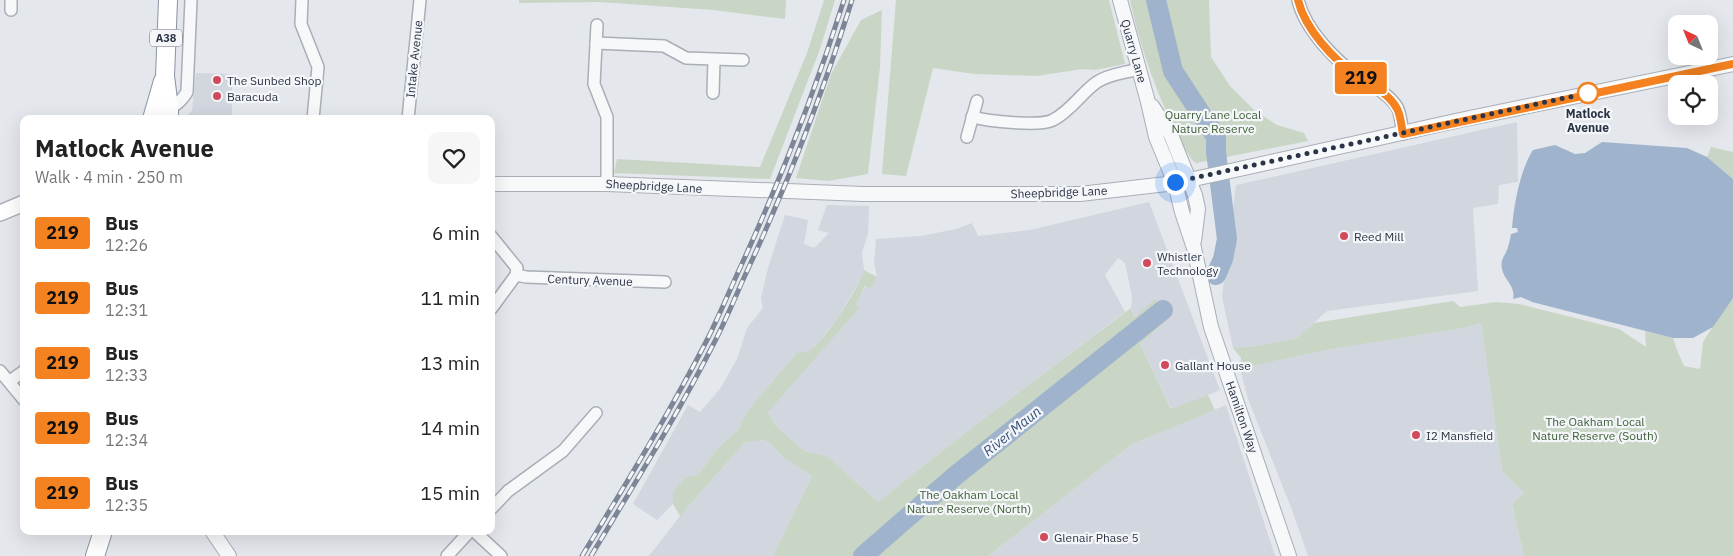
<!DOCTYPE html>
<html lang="en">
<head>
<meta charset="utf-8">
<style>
  :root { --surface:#fff; --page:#f6f6f6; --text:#222; --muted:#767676 }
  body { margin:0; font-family:"IBM Plex Sans",sans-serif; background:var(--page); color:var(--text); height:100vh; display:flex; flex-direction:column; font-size:19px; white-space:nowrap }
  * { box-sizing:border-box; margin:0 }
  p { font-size:16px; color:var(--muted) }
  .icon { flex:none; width:28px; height:28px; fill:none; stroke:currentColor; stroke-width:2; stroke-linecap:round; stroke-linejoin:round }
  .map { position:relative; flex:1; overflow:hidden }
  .drawer { position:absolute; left:20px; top:115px; width:475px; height:420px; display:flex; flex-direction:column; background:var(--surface); border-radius:10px; box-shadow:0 5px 20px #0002 }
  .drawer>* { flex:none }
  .badge { padding:0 10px; border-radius:4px; font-size:18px; line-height:32px }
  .needle { width:32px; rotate:317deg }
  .buttons { position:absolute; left:1668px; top:15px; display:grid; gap:10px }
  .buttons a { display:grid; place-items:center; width:50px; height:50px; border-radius:10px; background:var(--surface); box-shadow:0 5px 20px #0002; font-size:25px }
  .you { position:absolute; width:25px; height:25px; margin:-12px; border:4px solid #fff; border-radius:50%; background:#1a73e8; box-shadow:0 0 0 8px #1a73e833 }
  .map>.badge { position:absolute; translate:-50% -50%; box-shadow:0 0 0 2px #fff }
  .round { display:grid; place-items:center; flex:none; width:52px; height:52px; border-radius:10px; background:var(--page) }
  .headline { display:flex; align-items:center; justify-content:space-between; height:85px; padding:0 15px }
  h1 { font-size:24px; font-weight:700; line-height:38px }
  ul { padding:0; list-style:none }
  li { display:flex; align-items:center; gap:15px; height:65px; padding:0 15px }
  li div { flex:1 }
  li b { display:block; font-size:19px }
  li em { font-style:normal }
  li .badge { min-width:55px; font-weight:700; text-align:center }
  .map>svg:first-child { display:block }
</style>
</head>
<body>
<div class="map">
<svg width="1733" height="556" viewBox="0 0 1733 556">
  <rect width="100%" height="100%" fill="#e4e7ec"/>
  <g fill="#d2d6de">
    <polygon points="196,73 232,74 232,119 182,119 192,111"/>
    <polygon points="1517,122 1518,182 1499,185 1498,204 1473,208 1478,291 1327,311 1297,338 1257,346 1233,348 1222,297 1236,185"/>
    <polygon points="1149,202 1220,390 1172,410 1140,344 1165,322 1134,318 1131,308 1132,296 1125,263 1118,258 1105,275 1125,312 969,430 878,502 827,456 804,451 775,425 768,411 858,308 855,306 860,295 866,286 877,277 874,263 876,239 921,236 956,229 972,223 978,236 1030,230"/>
    <polygon points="827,205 869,206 868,234 862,252 864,270 862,277 838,317 819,342 747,412 739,429 719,447 698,475 686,477 673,491 673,504 657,520 633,504 688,405 700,412 720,389 737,359 747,328 763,308 761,298 768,268 785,215 808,220 804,244 814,248 829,233 818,230"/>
    <polygon points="1481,323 1502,471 1524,493 1512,506 1524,556 1308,556 1292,510 1248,399 1240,369 1326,350 1463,328"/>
    <polygon points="1226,405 1275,556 988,556 1132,444"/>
    <polygon points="764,440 772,445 784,458 812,476 773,556 649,556 680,516 744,443"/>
  </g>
  <g fill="#c9d6c5">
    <polygon points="519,0 786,0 785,19 713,10 600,2 519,3"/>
    <polygon points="824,0 835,0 820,49 770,179 614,173 617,159 760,167 807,53"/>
    <polygon points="896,0 1109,0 1125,64 1095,70 1083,69 1036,76 974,74 933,68 906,176 882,174"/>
    <path d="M1130 0H1209L1211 57 1230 86 1254 110 1277 125 1304 133 1308 141 1196 163 1192 160C1163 114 1141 52 1130 0Z"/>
    <polygon points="882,10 880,67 868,174 828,181 796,178 831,74 861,20"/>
    <polygon points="1711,147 1733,152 1733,179 1707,157"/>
    <path d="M864 270 877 277 870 288 865 286 855 306 859 308 768 412 775 425 804 451 827 456 878 502 969 430 1131 308 1134 318 1155 299 1163 310 1165 322 1140 344 1171 409 1208 395 1215 410 1132 444 988 556H773L812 476 784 458 772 445 764 440 744 443 680 516 673 504V491L686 477 698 475 719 447 739 429 747 412 797 353C800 352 806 352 809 351 823 344 860 286 864 270Z"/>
    <polygon points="1733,298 1733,556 1524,556 1512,505 1524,493 1502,471 1481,323 1463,328 1326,350 1240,369 1241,358 1233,348 1257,346 1297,338 1314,323 1453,301 1460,307 1497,302 1519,304 1619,329 1646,347 1645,331 1673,338 1677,350 1684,366 1700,369 1703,342 1724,309"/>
  </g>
  <path fill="#9fb4cc" d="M1602 142 1687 148 1707 157 1733 179V298L1713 327 1693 338H1673L1532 302 1521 297 1513 299C1516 286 1504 280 1502 269 1500 260 1504 257 1507 250 1509 245 1510 239 1511 234L1518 232 1517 228H1512C1514 205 1520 170 1533 150L1555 145 1575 154 1585 153Z"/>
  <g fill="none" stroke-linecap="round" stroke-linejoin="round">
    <g stroke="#9fb4cc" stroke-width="20">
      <polyline points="1156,0 1173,71 1216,137 1216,152 1227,239 1223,259 1216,275"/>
      <polyline points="863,556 955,476 1163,310"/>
    </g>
    <g stroke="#a9aeb7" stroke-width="14">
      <g id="minor">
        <polyline points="302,0 301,24 318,67 313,119"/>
        <path d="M1298 0C1305 30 1336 61 1360 78 1373 86 1389 94 1397 107 1401 114 1401 125 1403 134"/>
        <polyline points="11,10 11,0"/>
        <polyline points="597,25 594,84 607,117 607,184"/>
        <polyline points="596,43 664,46 686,58 743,60"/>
        <polyline points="713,93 714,60"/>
        <path d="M165 108C175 108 182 100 187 92L191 0"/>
        <path d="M972 117C988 121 1040 127 1053 120 1071 111 1081 93 1097 82 1109 74 1125 73 1138 69"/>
        <polyline points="408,119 420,0"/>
        <polyline points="967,137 977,101"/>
        <polyline points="491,236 517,268 516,275 491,309"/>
        <polyline points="516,275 526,277 665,282"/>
        <polyline points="0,371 24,400"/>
        <polyline points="10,381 24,371"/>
        <polyline points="491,509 508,491 563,451 596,413"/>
        <polyline points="474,531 501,556"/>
        <polyline points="447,556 470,531"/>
      </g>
    </g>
    <g stroke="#a9aeb7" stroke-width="16">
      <g id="tertiary">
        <polyline points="1120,0 1148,102 1156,137 1175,183 1182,212 1194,248 1211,327 1289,556"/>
        <polyline points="1152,106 1171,135 1195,195 1198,209 1194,241"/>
        <polyline points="491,184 607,184 863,194 1080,194 1175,183 1217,174 1460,120 1733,64"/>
        <polyline points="212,531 229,556"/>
      </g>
    </g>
    <g stroke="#a9aeb7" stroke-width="18">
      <polyline id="secondary" points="0,213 24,203"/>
    </g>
    <g stroke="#8b94a3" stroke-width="20">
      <g id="trunk">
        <polyline points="168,0 165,76 169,108 169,119"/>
        <polyline points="152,119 163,81"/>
        <polyline points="95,556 103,531"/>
      </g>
    </g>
    <use href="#minor" stroke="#f7f8fa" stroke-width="11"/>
    <use href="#tertiary" stroke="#f7f8fa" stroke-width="14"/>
    <use href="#secondary" stroke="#fff" stroke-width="15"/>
    <use href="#trunk" stroke="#fff" stroke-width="18"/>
    <g stroke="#7d8696" stroke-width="5">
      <g id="rail">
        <path d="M582 556C625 485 669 414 707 340 719 316 729 292 740 268 780 181 815 92 844 0"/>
        <path d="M591 556C633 486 677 416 714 343 726 320 736 295 747 271 788 183 823 93 852 0"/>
      </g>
    </g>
    <use href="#rail" stroke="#f4f6f9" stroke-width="3" stroke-dasharray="9" stroke-linecap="butt"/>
  </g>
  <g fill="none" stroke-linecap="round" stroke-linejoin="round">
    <g stroke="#fff" stroke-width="11">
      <path id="line" d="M1298 0C1305 29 1333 59 1357 76 1371 85 1388 93 1396 107 1401 114 1401 125 1403 134L1733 64"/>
    </g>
    <use href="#line" stroke="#f58220" stroke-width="8"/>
    <polyline stroke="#2b3445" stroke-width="5" stroke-dasharray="0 9" points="1175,182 1588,93"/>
  </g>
  <g fill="#d1495b" stroke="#f4f6f9" stroke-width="2">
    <circle cx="217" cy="80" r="5"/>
    <circle cx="217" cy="96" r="5"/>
    <circle cx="1344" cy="236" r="5"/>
    <circle cx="1147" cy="263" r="5"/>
    <circle cx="1165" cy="365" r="5"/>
    <circle cx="1416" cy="435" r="5"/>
    <circle cx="1044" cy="537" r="5"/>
  </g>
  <circle fill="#fff" stroke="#f58220" stroke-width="2.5" cx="1588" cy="93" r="10"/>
  <g text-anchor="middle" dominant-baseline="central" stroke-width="4.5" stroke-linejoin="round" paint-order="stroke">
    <rect fill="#f4f6f9" stroke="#676e7b" stroke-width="1" x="150" y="29.5" width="32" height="17" rx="4"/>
    <g font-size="11" font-weight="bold" fill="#2b3445">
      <text x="166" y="38">A38</text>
    </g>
    <g font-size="12" fill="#2b3445" stroke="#f4f6f9">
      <text transform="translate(1134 51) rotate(74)">Quarry Lane</text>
      <text transform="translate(414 59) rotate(-84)">Intake Avenue</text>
      <text transform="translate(654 186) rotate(3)">Sheepbridge Lane</text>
      <text transform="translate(1059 192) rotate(-2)">Sheepbridge Lane</text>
      <text transform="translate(590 280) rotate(2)">Century Avenue</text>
      <text transform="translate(1242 417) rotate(71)">Hamilton Way</text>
    </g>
    <g font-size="12" fill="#2b3445" stroke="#f4f6f9" text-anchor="start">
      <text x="227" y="80">The Sunbed Shop</text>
      <text x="227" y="96">Baracuda</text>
      <text x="1354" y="236">Reed Mill</text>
      <text x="1157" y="256">Whistler<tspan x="1157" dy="14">Technology</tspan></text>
      <text x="1175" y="365">Gallant House</text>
      <text x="1426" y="435">I2 Mansfield</text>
      <text x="1054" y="537">Glenair Phase 5</text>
    </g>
    <g font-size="12" font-weight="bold" fill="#2b3445" stroke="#f4f6f9">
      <text x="1588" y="113">Matlock<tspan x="1588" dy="14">Avenue</tspan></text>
    </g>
    <g font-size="12" fill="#3f6138" stroke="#f4f6f9">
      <text x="1213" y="114">Quarry Lane Local<tspan x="1213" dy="14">Nature Reserve</tspan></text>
      <text x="1595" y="421">The Oakham Local<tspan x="1595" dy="14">Nature Reserve (South)</tspan></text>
      <text x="969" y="494">The Oakham Local<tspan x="969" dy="14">Nature Reserve (North)</tspan></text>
    </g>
    <g font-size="14" font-style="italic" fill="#34527a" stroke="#f4f6f9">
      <text transform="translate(1012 431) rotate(-39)">River Maun</text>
    </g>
  </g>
</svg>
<div class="buttons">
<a><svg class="needle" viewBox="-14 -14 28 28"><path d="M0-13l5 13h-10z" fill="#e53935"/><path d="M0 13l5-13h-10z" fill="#767676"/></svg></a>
<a><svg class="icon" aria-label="locate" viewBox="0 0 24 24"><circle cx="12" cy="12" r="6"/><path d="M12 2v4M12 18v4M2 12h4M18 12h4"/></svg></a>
</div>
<div class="you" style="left:1175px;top:182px"></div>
<b class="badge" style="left:1361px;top:78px;background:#f58220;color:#111">219</b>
<section class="drawer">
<div class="headline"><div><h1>Matlock Avenue</h1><p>Walk · 4 min · 250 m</p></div><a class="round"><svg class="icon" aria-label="heart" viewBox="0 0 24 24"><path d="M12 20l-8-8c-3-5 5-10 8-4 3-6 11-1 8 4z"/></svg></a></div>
<ul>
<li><span class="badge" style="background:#f58220;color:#111">219</span><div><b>Bus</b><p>12:26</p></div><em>6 min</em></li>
<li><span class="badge" style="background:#f58220;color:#111">219</span><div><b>Bus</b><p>12:31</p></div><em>11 min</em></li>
<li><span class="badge" style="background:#f58220;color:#111">219</span><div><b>Bus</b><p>12:33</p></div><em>13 min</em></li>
<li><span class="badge" style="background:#f58220;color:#111">219</span><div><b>Bus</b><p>12:34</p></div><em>14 min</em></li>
<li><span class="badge" style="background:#f58220;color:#111">219</span><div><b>Bus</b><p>12:35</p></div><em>15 min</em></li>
</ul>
</section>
</div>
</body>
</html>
